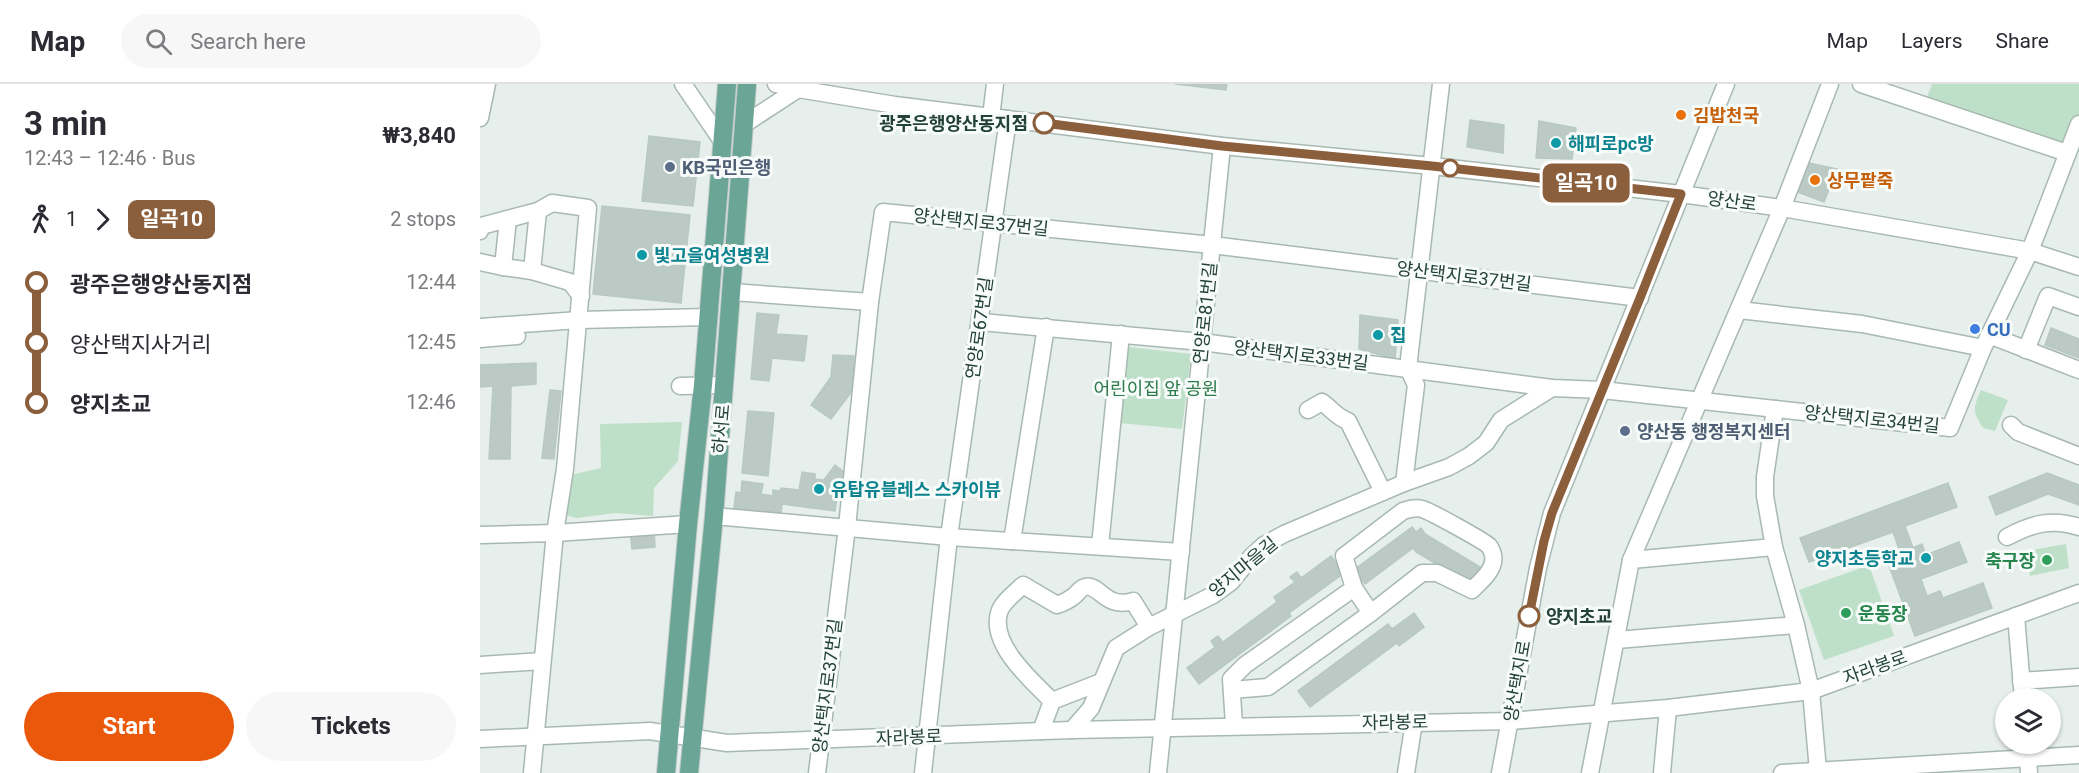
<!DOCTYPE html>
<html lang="en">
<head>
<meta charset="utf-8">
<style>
  :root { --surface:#fff; --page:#f7f7f7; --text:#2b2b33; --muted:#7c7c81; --line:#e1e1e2; --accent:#ea580c }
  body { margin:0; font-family:Roboto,"Noto Sans KR",sans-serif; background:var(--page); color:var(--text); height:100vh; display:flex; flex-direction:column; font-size:22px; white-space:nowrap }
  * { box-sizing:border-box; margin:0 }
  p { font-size:20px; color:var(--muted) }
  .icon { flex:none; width:33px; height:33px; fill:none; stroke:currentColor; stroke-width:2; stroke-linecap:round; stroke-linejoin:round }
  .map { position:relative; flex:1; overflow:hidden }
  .drawer { display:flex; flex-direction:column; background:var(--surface); width:480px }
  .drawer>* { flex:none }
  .badge { padding:0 12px; border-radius:9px; font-size:21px; line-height:39px }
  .controls { position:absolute; left:1515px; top:604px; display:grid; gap:12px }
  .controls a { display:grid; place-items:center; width:66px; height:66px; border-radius:50%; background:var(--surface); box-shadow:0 2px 4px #0004; font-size:30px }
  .map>.badge { position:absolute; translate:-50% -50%; box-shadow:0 0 0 3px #fff }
  .legs { display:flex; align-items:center; gap:9px; height:66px; padding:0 24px; font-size:20px }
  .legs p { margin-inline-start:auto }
  .overview { display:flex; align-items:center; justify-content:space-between; height:102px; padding:0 24px }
  h1 { font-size:33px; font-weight:700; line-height:45px }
  .button { display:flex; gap:12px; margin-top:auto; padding:12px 24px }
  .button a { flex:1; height:69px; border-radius:36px; background:var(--accent); color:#fff; font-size:24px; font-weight:700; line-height:69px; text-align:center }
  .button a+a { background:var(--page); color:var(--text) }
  ul { padding:0 24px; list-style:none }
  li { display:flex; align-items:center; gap:21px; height:60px; font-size:22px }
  li i { display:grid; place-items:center; width:9px; height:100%; margin:0 8px; background:currentColor }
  li i::after { content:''; width:15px; height:15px; margin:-8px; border:4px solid; border-radius:50%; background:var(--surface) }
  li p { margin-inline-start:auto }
  li:first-child i { background:linear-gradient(#0000 50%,currentColor 0) }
  li:last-child i { background:linear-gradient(currentColor 50%,#0000 0) }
  header { display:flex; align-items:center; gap:36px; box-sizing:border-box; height:84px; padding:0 30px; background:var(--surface); border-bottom:2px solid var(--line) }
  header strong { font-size:28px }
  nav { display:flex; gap:33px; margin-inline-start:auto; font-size:21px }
  .search { width:420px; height:54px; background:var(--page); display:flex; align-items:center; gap:15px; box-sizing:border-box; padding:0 21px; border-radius:33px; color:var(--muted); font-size:22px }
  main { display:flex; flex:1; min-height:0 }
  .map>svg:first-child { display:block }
</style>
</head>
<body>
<header>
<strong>Map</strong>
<div class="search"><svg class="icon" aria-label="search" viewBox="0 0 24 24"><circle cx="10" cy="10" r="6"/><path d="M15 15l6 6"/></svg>Search here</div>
<nav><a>Map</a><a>Layers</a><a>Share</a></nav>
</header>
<main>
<section class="drawer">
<div class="overview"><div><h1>3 min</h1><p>12:43 – 12:46 · Bus</p></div><b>₩3,840</b></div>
<div class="legs"><svg class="icon" aria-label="walk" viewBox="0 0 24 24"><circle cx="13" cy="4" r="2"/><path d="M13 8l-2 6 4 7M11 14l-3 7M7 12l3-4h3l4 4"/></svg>1<svg class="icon" aria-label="forward" viewBox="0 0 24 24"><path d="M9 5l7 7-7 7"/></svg><b class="badge" style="background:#8b5e3c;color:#fff">일곡10</b><p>2 stops</p></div>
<ul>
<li><i style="color:#8b5e3c"></i><b>광주은행양산동지점</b><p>12:44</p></li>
<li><i style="color:#8b5e3c"></i><span>양산택지사거리</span><p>12:45</p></li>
<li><i style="color:#8b5e3c"></i><b>양지초교</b><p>12:46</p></li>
</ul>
<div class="button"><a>Start</a><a>Tickets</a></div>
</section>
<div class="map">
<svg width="1599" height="689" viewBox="0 0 1599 689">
  <rect width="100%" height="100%" fill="#e6efeb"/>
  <g fill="#bfe0c8">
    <polygon points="1452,0 1599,0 1599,32 1586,65 1446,16"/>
    <polygon points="649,263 711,270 702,345 640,339"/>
    <path d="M1501 306 1528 316 1515 347 1503 344C1492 327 1493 324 1501 306Z"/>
    <polygon points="202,338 198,377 174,404 173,432 136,429 96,434 86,431 90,391 121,384 120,340"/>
    <polygon points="1586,460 1589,484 1550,492 1546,467"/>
    <polygon points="1389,481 1414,552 1344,576 1319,506"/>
  </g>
  <g fill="#bbcac4" stroke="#b8c9c2" stroke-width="1.5">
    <polygon points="695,0 747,0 746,6"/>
    <polygon points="990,36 1024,41 1023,69 987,63"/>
    <polygon points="1059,37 1096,44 1092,75 1056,74"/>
    <polygon points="169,52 220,58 213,122 162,117"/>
    <polygon points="1320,77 1357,85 1344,118 1315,107"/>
    <polygon points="122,122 210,131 201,219 113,210"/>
    <polygon points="277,229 299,231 296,250 327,252 324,277 292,274 289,297 271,295"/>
    <polygon points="880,231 918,236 915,275 879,265"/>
    <polygon points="1571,244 1599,255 1599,274 1565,261"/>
    <polygon points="353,271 374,272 373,306 351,335 331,321 351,293"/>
    <polygon points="56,279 56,300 31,302 30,375 9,375 13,302 0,303 0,281"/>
    <polygon points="70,306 81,307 74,375 62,374"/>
    <polygon points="268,327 294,329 288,392 262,389"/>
    <polygon points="355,381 368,391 358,406 355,427 302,420 301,430 254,424 256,408 261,409 262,397 283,400 281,410 293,412 293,406 300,407 301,404 319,406 322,388 335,390 335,395 344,396"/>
    <polygon points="1567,389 1599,401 1599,421 1568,410 1516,431 1509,413"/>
    <polygon points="1468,399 1477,423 1425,442 1433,464 1442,460 1446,471 1479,458 1487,478 1441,495 1447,512 1460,507 1463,514 1503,499 1512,524 1435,552 1405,471 1419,465 1413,448 1329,478 1320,454"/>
    <polygon points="932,443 936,448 941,444 945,450 1005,486 990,500 936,468 933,464 885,500 874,486"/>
    <polygon points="174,444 175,463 152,465 150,446"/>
    <polygon points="851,472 864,489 809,529 811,532 719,600 707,584 735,563 731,557 738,552 743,558 797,518 794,513 815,498 810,493 817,488 821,494"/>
    <polygon points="934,529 944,543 919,562 917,559 830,623 818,607 908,540 912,545"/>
  </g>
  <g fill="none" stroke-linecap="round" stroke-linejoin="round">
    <g stroke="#a8b8b2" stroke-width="19">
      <g id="minor">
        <polyline points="203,0 242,57"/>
        <polyline points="296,0 318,5 415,21 742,62 952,82 1201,110 1302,124 1550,167 1599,183"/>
        <polyline points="1381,0 1587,69"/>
        <polyline points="511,33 515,0"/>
        <polyline points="0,34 7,0"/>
        <polyline points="263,41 318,5 314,1"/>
        <polyline points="28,135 23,183 52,187 90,198 101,212"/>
        <polyline points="0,147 1,142 58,127 72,119 108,124 85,385 75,449 52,689"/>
        <polyline points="0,178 23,183"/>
        <polyline points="52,187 58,127"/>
        <polyline points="252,208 390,218"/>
        <polyline points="1259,226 1382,240 1503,264"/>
        <polyline points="501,238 722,258 1072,304 1122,306 1470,344 1503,264 1550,167 1599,40"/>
        <polyline points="0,243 99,236 229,233"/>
        <polyline points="1509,251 1599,286"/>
        <polyline points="0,255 37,252"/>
        <polyline points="1546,266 1568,212 1599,223"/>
        <polyline points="200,302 244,301"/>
        <polyline points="1295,325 1285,393 1285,412 1294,463 1316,541 1331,607 1338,687"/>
        <path d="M828 326 842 318C852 325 856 333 868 337L903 408"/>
        <polyline points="1531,341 1538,348 1599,372"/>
        <polyline points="924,399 936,301 928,284 961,0"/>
        <polyline points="234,432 469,453 701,468"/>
        <polyline points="0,451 75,449 208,440"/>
        <path d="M1527 453C1551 440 1572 434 1599 443"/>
        <polyline points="532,457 566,243"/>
        <polyline points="620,462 641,250"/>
        <polyline points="1151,476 1294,463"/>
        <polyline points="1536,532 1543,615"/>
        <polyline points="1137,556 1316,541"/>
        <polyline points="0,581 62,577"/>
        <polyline points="1541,597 1599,593"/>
        <path d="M752 606 788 603 891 529 942 489H957L992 506C1001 497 1016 485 1013 471 1013 469 1010 463 1009 462 1004 457 950 427 942 425 936 423 930 425 923 427L864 472 874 504"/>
        <path d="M572 617C552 597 510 561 519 529 521 519 536 508 543 501L577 521C583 519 589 516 594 512 598 509 600 504 605 503 619 499 626 526 653 517L669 543"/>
        <polyline points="754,641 751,595 765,581 874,504 891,529"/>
        <polyline points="592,646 611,624 636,564 669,543 733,511 751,498 772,472 784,461 804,450 924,399 969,383 989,372 1006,359 1021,336 1072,304"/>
        <polyline points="561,647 572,617 621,598"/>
        <polyline points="0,655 170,647 247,659 592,646 1030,637 1188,624 1331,607 1599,509"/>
        <polyline points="1547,660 1549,689"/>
        <polyline points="337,689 367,443 390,218 403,128 732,161 1160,214"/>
        <polyline points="443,689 469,453 528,35"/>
        <polyline points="678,689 742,62"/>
        <polyline points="926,689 934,638"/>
        <polyline points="1020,689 1058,484 1072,429 1246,0"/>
        <polyline points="1110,689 1151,476 1302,124 1350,0"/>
        <polyline points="1182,689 1188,624"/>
        <polyline points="1302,689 1599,671"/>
      </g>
    </g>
    <g stroke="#c2cac8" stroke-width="20">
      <g id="major">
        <polyline points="186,689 208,440 223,301 247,0"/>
        <polyline points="209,689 234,432 267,0"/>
      </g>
    </g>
    <use href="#minor" stroke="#fff" stroke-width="16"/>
    <use href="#major" stroke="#6aa596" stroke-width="18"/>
  </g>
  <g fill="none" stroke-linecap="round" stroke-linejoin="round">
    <g stroke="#fff" stroke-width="14">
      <polyline id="line-1" points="564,39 742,62 952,82 1201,110 1160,214 1072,429 1064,457 1049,532"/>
    </g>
    <use href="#line-1" stroke="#8b5e3c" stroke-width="9"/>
  </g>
  <g fill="#e8710a" stroke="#f7fbf9" stroke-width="2">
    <circle cx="1201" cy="31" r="6"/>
    <circle cx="1335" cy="96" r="6"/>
  </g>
  <g fill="#fff" stroke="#8b5e3c" stroke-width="3">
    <circle cx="564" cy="39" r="10"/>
    <circle cx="970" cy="84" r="8"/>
    <circle cx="1049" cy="532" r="10"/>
  </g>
  <g fill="#0f9aa8" stroke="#f7fbf9" stroke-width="2">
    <circle cx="1076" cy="59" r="6"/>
    <circle cx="162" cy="171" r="6"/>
    <circle cx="898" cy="251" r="6"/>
    <circle cx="339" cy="405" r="6"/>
    <circle cx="1446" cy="474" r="6"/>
  </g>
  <g fill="#5c6f8a" stroke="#f7fbf9" stroke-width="2">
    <circle cx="190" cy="83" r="6"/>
    <circle cx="1145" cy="347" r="6"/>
  </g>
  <circle fill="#3f7fe0" stroke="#f7fbf9" stroke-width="2" cx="1495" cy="245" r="6"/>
  <g fill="#2e9e5b" stroke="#f7fbf9" stroke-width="2">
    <circle cx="1567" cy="476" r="6"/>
    <circle cx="1366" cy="529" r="6"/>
  </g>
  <g text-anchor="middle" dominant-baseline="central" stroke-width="6" stroke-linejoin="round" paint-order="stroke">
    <g font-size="18" font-weight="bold" fill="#c56008" stroke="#f7fbf9" text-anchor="start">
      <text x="1213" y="31">김밥천국</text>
      <text x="1347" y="96">상무팥죽</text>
    </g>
    <g font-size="18" font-weight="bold" fill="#24423a" stroke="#f7fbf9" text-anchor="end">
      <text x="548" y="39">광주은행양산동지점</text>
      <text x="1066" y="532" text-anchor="start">양지초교</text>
    </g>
    <g font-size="18" font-weight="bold" fill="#0d838f" stroke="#f7fbf9" text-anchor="start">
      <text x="1088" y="59">해피로pc방</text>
      <text x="174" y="171">빛고을여성병원</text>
      <text x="910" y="251">집</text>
      <text x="351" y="405">유탑유블레스 스카이뷰</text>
      <text x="1434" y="474" text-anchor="end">양지초등학교</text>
    </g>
    <g font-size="18" font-weight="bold" fill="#4e5e75" stroke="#f7fbf9" text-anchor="start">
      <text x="202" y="83">KB국민은행</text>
      <text x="1157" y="347">양산동 행정복지센터</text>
    </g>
    <g font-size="18" fill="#24423a" stroke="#f7fbf9">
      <text transform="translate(1252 117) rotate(8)">양산로</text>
      <text transform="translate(501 138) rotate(6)">양산택지로37번길</text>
      <text transform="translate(984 192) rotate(7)">양산택지로37번길</text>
      <text transform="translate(725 229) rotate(-84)">연양로81번길</text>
      <text transform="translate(499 244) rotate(-82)">연양로67번길</text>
      <text transform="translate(821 271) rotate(7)">양산택지로33번길</text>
      <text transform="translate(1392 335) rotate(6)">양산택지로34번길</text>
      <text transform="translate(241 345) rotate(-85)">하서로</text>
      <text transform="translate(763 483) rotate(-40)">양지마을길</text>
      <text transform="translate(1395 583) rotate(-20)">자라봉로</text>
      <text transform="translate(1037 597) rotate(-80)">양산택지로</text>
      <text transform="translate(347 602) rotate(-83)">양산택지로37번길</text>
      <text transform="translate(915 638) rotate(-1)">자라봉로</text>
      <text transform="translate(429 653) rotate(-2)">자라봉로</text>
    </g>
    <g font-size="18" font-weight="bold" fill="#366cbe" stroke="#f7fbf9" text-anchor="start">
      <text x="1507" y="245">CU</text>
    </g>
    <g font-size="18" fill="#2d7a4b" stroke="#f7fbf9">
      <text x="676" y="304">어린이집 앞 공원</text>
    </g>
    <g font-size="18" font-weight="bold" fill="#27864d" stroke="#f7fbf9" text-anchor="end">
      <text x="1555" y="476">축구장</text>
      <text x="1378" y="529" text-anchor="start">운동장</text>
    </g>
  </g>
</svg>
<div class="controls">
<a><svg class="icon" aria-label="layers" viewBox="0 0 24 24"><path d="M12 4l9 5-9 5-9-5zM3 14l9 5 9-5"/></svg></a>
</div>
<b class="badge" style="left:1106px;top:99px;background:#8b5e3c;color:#fff">일곡10</b>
</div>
</main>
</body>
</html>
